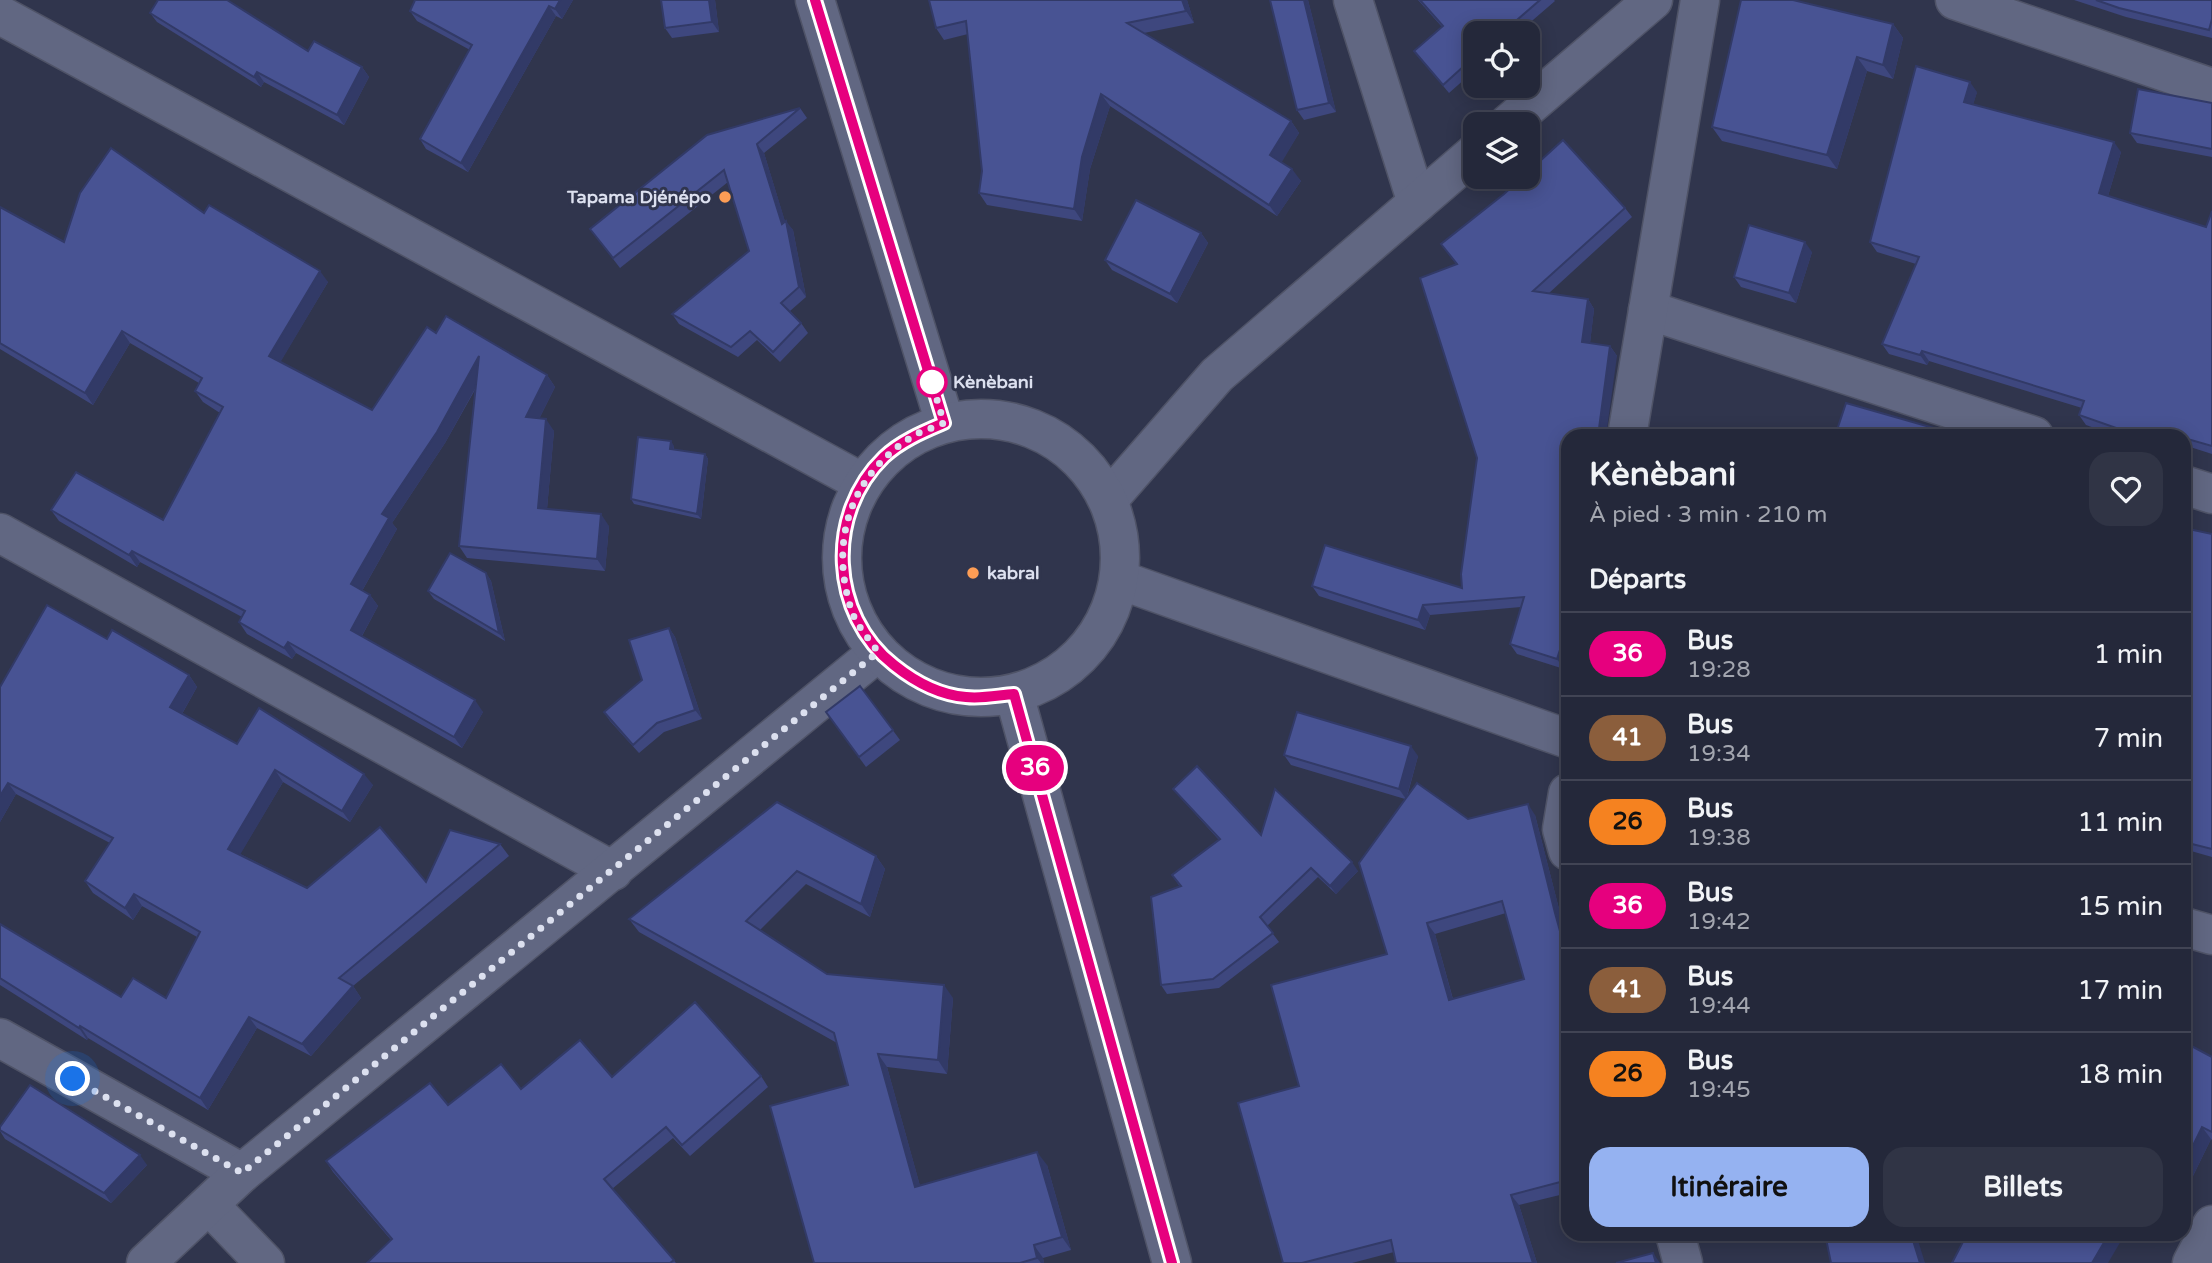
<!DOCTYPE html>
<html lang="fr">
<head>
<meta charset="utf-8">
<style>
  :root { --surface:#24283a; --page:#303445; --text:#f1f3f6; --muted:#a3a6af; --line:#414454; --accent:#95b2f1 }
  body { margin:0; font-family:"Varela Round",sans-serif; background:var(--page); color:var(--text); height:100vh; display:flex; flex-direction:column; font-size:26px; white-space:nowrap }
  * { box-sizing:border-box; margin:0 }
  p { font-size:23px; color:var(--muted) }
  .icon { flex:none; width:38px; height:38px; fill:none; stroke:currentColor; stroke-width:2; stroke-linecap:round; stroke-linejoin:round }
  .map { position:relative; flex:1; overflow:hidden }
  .side { position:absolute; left:1561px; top:429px; width:630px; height:812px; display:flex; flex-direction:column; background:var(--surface); border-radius:21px; box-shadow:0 4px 18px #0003,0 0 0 2px var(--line) }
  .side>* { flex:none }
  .badge { padding:0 14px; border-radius:23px; font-size:24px; line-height:46px }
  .fabs { position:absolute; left:1463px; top:21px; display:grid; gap:14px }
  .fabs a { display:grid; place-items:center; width:77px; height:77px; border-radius:14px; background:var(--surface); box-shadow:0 4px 18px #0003,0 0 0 2px var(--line); font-size:35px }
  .you { position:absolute; width:35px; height:35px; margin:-18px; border:5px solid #fff; border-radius:50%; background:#1a73e8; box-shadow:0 0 0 10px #1a73e833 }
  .map>.badge { position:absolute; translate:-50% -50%; box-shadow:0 0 0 4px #fff }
  h2 { padding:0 28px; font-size:26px; line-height:63px }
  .round { display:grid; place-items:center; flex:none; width:74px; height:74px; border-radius:21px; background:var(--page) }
  .summary { display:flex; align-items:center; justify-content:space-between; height:119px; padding:0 28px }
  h1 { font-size:33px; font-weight:700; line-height:52px }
  .primary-button { display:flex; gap:14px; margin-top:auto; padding:14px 28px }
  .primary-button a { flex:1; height:80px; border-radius:21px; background:var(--accent); color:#111; font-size:28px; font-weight:700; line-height:80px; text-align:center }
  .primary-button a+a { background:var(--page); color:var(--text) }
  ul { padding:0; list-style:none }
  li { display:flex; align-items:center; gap:21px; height:84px; padding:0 28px; border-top:2px solid var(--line) }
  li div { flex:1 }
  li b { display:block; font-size:26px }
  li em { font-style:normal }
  li .badge { min-width:77px; font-weight:700; text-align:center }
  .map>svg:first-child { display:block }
</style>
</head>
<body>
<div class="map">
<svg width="2212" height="1263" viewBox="0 0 2212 1263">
  <rect width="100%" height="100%" fill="#30354d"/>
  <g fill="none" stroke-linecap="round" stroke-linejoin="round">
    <g stroke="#4f5367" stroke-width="41">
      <g id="minor">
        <polyline points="1353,0 1417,203"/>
        <polyline points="1955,0 2212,88"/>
        <polyline points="0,15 863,483"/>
        <polyline points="1508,124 1653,0"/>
        <polyline points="1648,310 2034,436"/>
        <polyline points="1627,436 1700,0"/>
        <polyline points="2184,485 2212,494"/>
        <polyline points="1108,500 1217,375 1475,153"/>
        <polyline points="0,533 613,871"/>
        <polyline points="1120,580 1568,739"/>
        <polyline points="1014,694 1172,1263"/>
        <polyline points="1568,793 1562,829 1568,851"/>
        <polyline points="2184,927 2212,935"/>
        <polyline points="0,1038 242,1173"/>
        <polyline points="209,1205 265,1263"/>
        <polyline points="1675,1234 1683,1263"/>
        <polyline points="146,1263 242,1173 878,652"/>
        <polyline points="2192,1263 2212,1225"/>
      </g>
    </g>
    <g stroke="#4f5367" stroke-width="41">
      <g id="tertiary">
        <polyline points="815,0 945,423"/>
        <circle cx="981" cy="558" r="139"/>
      </g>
    </g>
    <use href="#minor" stroke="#616782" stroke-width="38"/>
    <use href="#tertiary" stroke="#616782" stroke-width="38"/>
  </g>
  <g fill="#3e477e" fill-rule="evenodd">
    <polygon points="415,0 573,0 562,19 556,16 468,172 426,149 420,139 470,50 417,21 410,11"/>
    <polygon points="715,0 719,32 672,38 665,28"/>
    <polygon points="929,0 1187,0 1194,23 1144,33 1291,121 1299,133 1281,162 1301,181 1277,216 1110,106 1090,169 1082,221 987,205 979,193 982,171 968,34 944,40 936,28"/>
    <polygon points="1270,0 1308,0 1336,112 1304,120 1297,110"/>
    <polygon points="1418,0 1554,0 1555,1 1518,33 1475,33 1475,70 1449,93 1414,51 1442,27"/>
    <polygon points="2074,0 2212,0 2212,38 2126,17"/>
    <polygon points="150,13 308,51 362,67 369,77 344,125 264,82 261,87 157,22"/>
    <polygon points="1893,24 1903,38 1893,79 1867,71 1837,169 1722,141 1712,127"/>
    <polygon points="1977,92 1973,104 2121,152 2108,196 2206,227 2212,211 2212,454 2184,445 2184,436 2117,436 2086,425 2079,415 2082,408 1929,361 1927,365 1889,354 1882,344 1916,264 1877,252 1870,242"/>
    <polygon points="2212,103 2212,157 2137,143 2130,133"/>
    <polygon points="800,108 807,118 764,153 785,222 793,230 806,297 790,311 801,323 808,333 780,362 757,340 738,357 679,324 672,314 749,251 728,182 620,268 590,229"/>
    <polygon points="0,207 64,242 204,213 328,282 280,362 372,410 436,333 547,375 555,387 539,419 554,431 547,509 609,526 605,571 467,558 459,546 476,388 445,443 392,523 397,529 362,591 370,595 378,606 362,636 483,712 462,748 296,653 292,659 247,634 239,622 242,617 140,562 137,567 59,521 51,510 163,520 220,413 203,402 195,391 199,383 130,343 93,405 0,349"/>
    <polygon points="1625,208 1632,217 1548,294 1588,299 1594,309 1590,343 1610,346 1617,356 1568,436 1568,655 1564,669 1517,654 1510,644 1521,607 1430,615 1425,630 1319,596 1312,586 1462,588 1477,458 1456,264 1441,244"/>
    <polygon points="1201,233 1208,243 1177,303 1112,270 1105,260"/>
    <polygon points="1812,252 1796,303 1741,287 1734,277"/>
    <polygon points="674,446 674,450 705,454 708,459 701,519 634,504 631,499"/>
    <polygon points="2184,528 2212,534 2212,857 2184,849"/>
    <polygon points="486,573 491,581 505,641 434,599 428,591"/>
    <polygon points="669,628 675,637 702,719 664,732 639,753 610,721 604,712 642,680"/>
    <polygon points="107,639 189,675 197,687 182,714 237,744 373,785 350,822 283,782 240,854 307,888 426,882 500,844 509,856 353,986 361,998 311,1056 257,1028 208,1110 88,1038 87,1040 0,985 0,924 121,997 166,998 197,937 142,906 133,920 93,893 85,881 110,843 16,794 0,822 0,687"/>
    <polygon points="860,686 900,740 866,767 826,712"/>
    <path d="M1284 755 1418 756 1407 797 1468 819 1535 815 1568 944V1193L1519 1205 1537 1263H1396L1394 1252 1352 1263H1283L1299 1086 1387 954 1405 799 1291 765ZM1506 913 1524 979 1453 999 1435 934Z"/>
    <polygon points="1173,789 1261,835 1358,871 1336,894 1318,877 1267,926 1279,942 1219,988 1167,994 1161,985 1180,887 1172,875 1219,840 1180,797"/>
    <polygon points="777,802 876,856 885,869 870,917 806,884 760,930 827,974 953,998 947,1074 887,1067 920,1186 1047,1165 1071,1250 1043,1258 1044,1263 814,1263 848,1085 837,1043 639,932 629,919"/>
    <polygon points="2184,1042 2212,1057 2212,1140 2211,1139 2192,1178 2184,1173"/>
    <polygon points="761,1076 768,1087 690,1156 673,1138 612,1189 676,1263 367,1263 391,1240 333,1172 326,1161 448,1105 521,1089 612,1077"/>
    <polygon points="0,1127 147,1165 111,1203 5,1139 0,1131"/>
  </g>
  <g fill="#323a67">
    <polygon points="560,0 573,0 562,19 555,9"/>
    <polygon points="709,0 715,0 719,32 712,22"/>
    <polygon points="1182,0 1187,0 1194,23 1186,11"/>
    <polygon points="1304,0 1308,0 1336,112 1329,103"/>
    <polygon points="549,6 556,16 468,172 461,163"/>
    <polygon points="1893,24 1903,38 1893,79 1883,65"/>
    <polygon points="1857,57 1867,71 1837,169 1827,155"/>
    <polygon points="362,67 369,77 344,125 337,115"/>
    <polygon points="257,72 264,82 261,87 254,77"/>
    <polygon points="1970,82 1977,92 1971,112 1964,102"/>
    <polygon points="1101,94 1110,106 1090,169 1082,221 1074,209 1082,157"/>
    <polygon points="1291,121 1299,133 1279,167 1270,155"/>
    <polygon points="2114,142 2121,152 2106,203 2099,193"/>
    <polygon points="757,144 764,153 789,234 782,224"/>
    <polygon points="1292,169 1301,181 1277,216 1269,205"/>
    <polygon points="786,221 793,230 806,297 799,287"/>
    <polygon points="1201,233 1208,243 1177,303 1170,294"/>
    <polygon points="1805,242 1812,252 1796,303 1789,293"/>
    <polygon points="320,271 328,282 277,368 269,356"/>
    <polygon points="1588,299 1594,309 1589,352 1582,342"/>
    <polygon points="122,331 130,343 93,405 85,393"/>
    <polygon points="1610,346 1617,356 1606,436 1598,436"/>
    <polygon points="1922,351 1929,361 1927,365 1920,355"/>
    <polygon points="479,356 487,367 445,443 392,523 397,529 359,596 351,584 382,514"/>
    <polygon points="547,375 555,387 534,429 526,417"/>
    <polygon points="546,419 554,431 546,520 538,508"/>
    <polygon points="1937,429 1942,436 1935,436"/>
    <polygon points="671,441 674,446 673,454 670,449"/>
    <polygon points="705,454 708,459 701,519 697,514"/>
    <polygon points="601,514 609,526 605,571 597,559"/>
    <polygon points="132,551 140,562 137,567 129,555"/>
    <polygon points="486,573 491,581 505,641 499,633"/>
    <polygon points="370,595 378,606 359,641 351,630"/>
    <polygon points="1423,605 1430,615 1425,630 1418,620"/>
    <polygon points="1568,625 1568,655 1564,669 1557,659"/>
    <polygon points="669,628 675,637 702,719 695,710"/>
    <polygon points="288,642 296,653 292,659 284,648"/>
    <polygon points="189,675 197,687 179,719 170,707"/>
    <polygon points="475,700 483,712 462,748 454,737"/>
    <polygon points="1411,746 1418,756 1406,799 1399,789"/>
    <polygon points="275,770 283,782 237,860 228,849"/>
    <polygon points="364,774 373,785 350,822 342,811"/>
    <polygon points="8,783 16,794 0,822 0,796"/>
    <polygon points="1528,804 1535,815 1568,944 1568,960 1555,913"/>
    <polygon points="876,856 885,869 870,917 861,904"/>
    <polygon points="1352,862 1358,871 1336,894 1330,886"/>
    <polygon points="134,894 142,906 133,920 125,908"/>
    <polygon points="1427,923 1435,934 1456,1011 1449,1000"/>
    <polygon points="944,985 953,998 947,1074 938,1060"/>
    <polygon points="353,986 361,998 311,1056 302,1044"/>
    <polygon points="249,1017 257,1028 208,1110 200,1098"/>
    <polygon points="80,1026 88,1038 87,1040 79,1028"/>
    <polygon points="878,1054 887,1067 924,1200 915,1187"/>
    <polygon points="2202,1127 2211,1139 2192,1178 2184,1166 2184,1164"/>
    <polygon points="1037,1152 1047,1165 1071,1250 1062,1237"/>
    <polygon points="140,1155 147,1165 111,1203 104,1193"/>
    <polygon points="1511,1195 1519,1205 1537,1263 1533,1263"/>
    <polygon points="1911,1234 1916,1234 1925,1263 1920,1263"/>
    <polygon points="2109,1234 2125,1234 2108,1263 2092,1263"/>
    <polygon points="1034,1245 1043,1258 1044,1263 1041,1263 1037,1258"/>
    <polygon points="1653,1253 1660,1263 1656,1263"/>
  </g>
  <g fill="#485393" stroke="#323a67" stroke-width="2" fill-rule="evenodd">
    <polygon points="158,0 227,0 308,51 314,41 362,67 337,115 257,72 254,77 150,13"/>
    <polygon points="415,0 560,0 555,9 549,6 461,163 420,139 472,45 410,11"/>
    <polygon points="661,0 709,0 712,22 665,28"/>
    <polygon points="929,0 1182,0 1186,11 1127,23 1291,121 1270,155 1292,169 1269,205 1101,94 1082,157 1074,209 979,193 982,171 966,21 936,28"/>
    <polygon points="1270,0 1304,0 1329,103 1297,110"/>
    <polygon points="1420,0 1540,0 1502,33 1475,33 1475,56 1443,85 1414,51 1443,26"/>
    <polygon points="1741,0 1793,0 1893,24 1883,65 1857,57 1827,155 1712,127"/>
    <polygon points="2096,0 2212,0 2212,19 2209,30 2119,8"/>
    <polygon points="1916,66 1970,82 1964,102 2114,142 2099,193 2206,227 2212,211 2212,446 2184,438 2184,436 2178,436 2166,432 2165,436 2139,436 2079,415 2084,401 1922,351 1920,355 1882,344 1919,257 1870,242"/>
    <polygon points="2138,89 2212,103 2212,149 2130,133"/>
    <polygon points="800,108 757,144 782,224 786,221 799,287 781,303 801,323 773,352 750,331 731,347 672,314 749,251 724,170 613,258 590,229 707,135"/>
    <polygon points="1563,140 1625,208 1533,291 1588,299 1582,342 1610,346 1598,436 1568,436 1568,625 1557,659 1510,644 1524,597 1423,605 1418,620 1312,586 1325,545 1462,588 1461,574 1477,458 1420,278 1457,264 1441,244 1504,194 1523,177 1528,177 1528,172"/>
    <polygon points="111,148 204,213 209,205 320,271 269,356 372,410 427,327 436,333 446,316 547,375 526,417 546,419 538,508 601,514 597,559 459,546 479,356 437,432 382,514 389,518 351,584 370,595 351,630 475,700 454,737 288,642 284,648 239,622 245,611 132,551 129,555 51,510 76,472 163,520 223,407 195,391 202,378 122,331 85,393 0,343 0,207 64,242 80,193"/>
    <polygon points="1136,200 1201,233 1170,294 1105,260"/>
    <polygon points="1749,225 1805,242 1789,293 1734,277"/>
    <polygon points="1846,403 1937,429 1935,436 1835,436"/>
    <polygon points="638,437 671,441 670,449 705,454 697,514 631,499"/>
    <polygon points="2184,528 2212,534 2212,849 2184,842"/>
    <polygon points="450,553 486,573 499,633 428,591"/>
    <polygon points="47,605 107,639 112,630 189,675 170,707 237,744 259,708 364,774 342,811 275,770 228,849 307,888 380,827 426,882 450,830 500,844 339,978 353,986 302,1044 249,1017 200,1098 80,1026 79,1028 0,978 0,924 121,997 133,978 166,998 200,932 134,894 125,908 85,881 113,838 8,783 0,796 0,687"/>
    <polygon points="669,628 695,710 657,723 633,745 604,712 642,680 629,640"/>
    <polygon points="860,686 893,730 859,757 826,712"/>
    <polygon points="1297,712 1411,746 1399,789 1284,755"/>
    <polygon points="1197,766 1261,835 1275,789 1352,862 1330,886 1311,868 1260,917 1273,933 1213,979 1161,985 1151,897 1181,886 1172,875 1220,839 1173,789"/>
    <path d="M1417 783 1468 819 1528 804 1555 913 1568 960V1180L1511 1195 1533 1263H1396L1391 1240 1302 1263H1283L1238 1103 1299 1086 1271 985 1387 954 1359 863ZM1502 901 1524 979 1449 1000 1427 923Z"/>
    <polygon points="777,802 876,856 861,904 797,871 746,921 827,974 944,985 938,1060 878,1054 915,1187 1037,1152 1062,1237 1034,1245 1037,1258 1020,1263 814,1263 770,1106 848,1085 834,1033 629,919"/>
    <polygon points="695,1002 761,1076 682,1145 666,1127 604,1179 674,1260 670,1263 367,1263 392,1239 326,1161 430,1083 448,1105 501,1064 521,1089 580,1040 612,1077"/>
    <polygon points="2184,1042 2212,1057 2212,1132 2202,1127 2184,1164"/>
    <polygon points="30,1085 140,1155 104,1193 0,1130 0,1127"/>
    <polygon points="1825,1234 1911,1234 1920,1263 1831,1263"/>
    <polygon points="1967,1234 2109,1234 2092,1263 1952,1263"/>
    <polygon points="1653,1253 1656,1263 1616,1263"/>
  </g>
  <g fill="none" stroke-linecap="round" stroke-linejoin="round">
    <g stroke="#fff" stroke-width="16">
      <path id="line" d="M815 0 944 423C923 432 901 441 884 457 825 514 830 615 894 665 914 681 940 695 966 697 982 699 999 695 1014 694L1172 1263"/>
    </g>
    <use href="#line" stroke="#e6007e" stroke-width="10"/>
    <path stroke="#dce0ef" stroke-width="7" stroke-dasharray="0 12.6" d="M73 1079 242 1173 878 652C870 640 857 626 852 612 829 543 849 478 910 438 920 431 933 428 944 423L928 370 932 382"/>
  </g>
  <g fill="#fd9d55" stroke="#30354d" stroke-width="2.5">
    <circle cx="725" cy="197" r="7"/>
    <circle cx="973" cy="573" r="7"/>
  </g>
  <circle fill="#fff" stroke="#e6007e" stroke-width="3.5" cx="932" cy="382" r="14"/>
  <g text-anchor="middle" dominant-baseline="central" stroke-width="6" stroke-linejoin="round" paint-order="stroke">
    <g font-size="18" font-weight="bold" fill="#dce0ef" stroke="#30354d" text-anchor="end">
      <text x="711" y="197">Tapama Djénépo</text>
      <text x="987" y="573" text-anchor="start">kabral</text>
    </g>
    <g font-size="18" font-weight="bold" fill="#dce0ef" stroke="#30354d" text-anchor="start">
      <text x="953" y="382">Kènèbani</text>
    </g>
  </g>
</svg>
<div class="fabs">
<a><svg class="icon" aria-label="locate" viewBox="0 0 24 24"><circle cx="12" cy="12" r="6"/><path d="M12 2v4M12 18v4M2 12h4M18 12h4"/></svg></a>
<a><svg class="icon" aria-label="layers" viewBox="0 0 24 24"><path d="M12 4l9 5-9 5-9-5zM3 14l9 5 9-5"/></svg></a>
</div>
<div class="you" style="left:73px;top:1079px"></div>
<b class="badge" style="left:1035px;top:768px;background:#e6007e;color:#fff">36</b>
<section class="side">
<div class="summary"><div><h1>Kènèbani</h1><p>À pied · 3 min · 210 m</p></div><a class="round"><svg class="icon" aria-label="heart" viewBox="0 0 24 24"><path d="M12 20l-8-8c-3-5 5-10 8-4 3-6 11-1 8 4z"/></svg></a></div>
<h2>Départs</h2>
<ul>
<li><span class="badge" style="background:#e6007e;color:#fff">36</span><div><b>Bus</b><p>19:28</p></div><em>1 min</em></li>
<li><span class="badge" style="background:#8b5e3c;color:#fff">41</span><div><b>Bus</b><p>19:34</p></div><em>7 min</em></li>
<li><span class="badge" style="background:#f58220;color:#111">26</span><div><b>Bus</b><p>19:38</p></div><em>11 min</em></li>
<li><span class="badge" style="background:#e6007e;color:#fff">36</span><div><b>Bus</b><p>19:42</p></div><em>15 min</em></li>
<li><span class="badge" style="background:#8b5e3c;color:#fff">41</span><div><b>Bus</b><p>19:44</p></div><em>17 min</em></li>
<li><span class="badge" style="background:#f58220;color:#111">26</span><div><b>Bus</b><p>19:45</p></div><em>18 min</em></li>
</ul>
<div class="primary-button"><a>Itinéraire</a><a>Billets</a></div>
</section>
</div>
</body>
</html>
